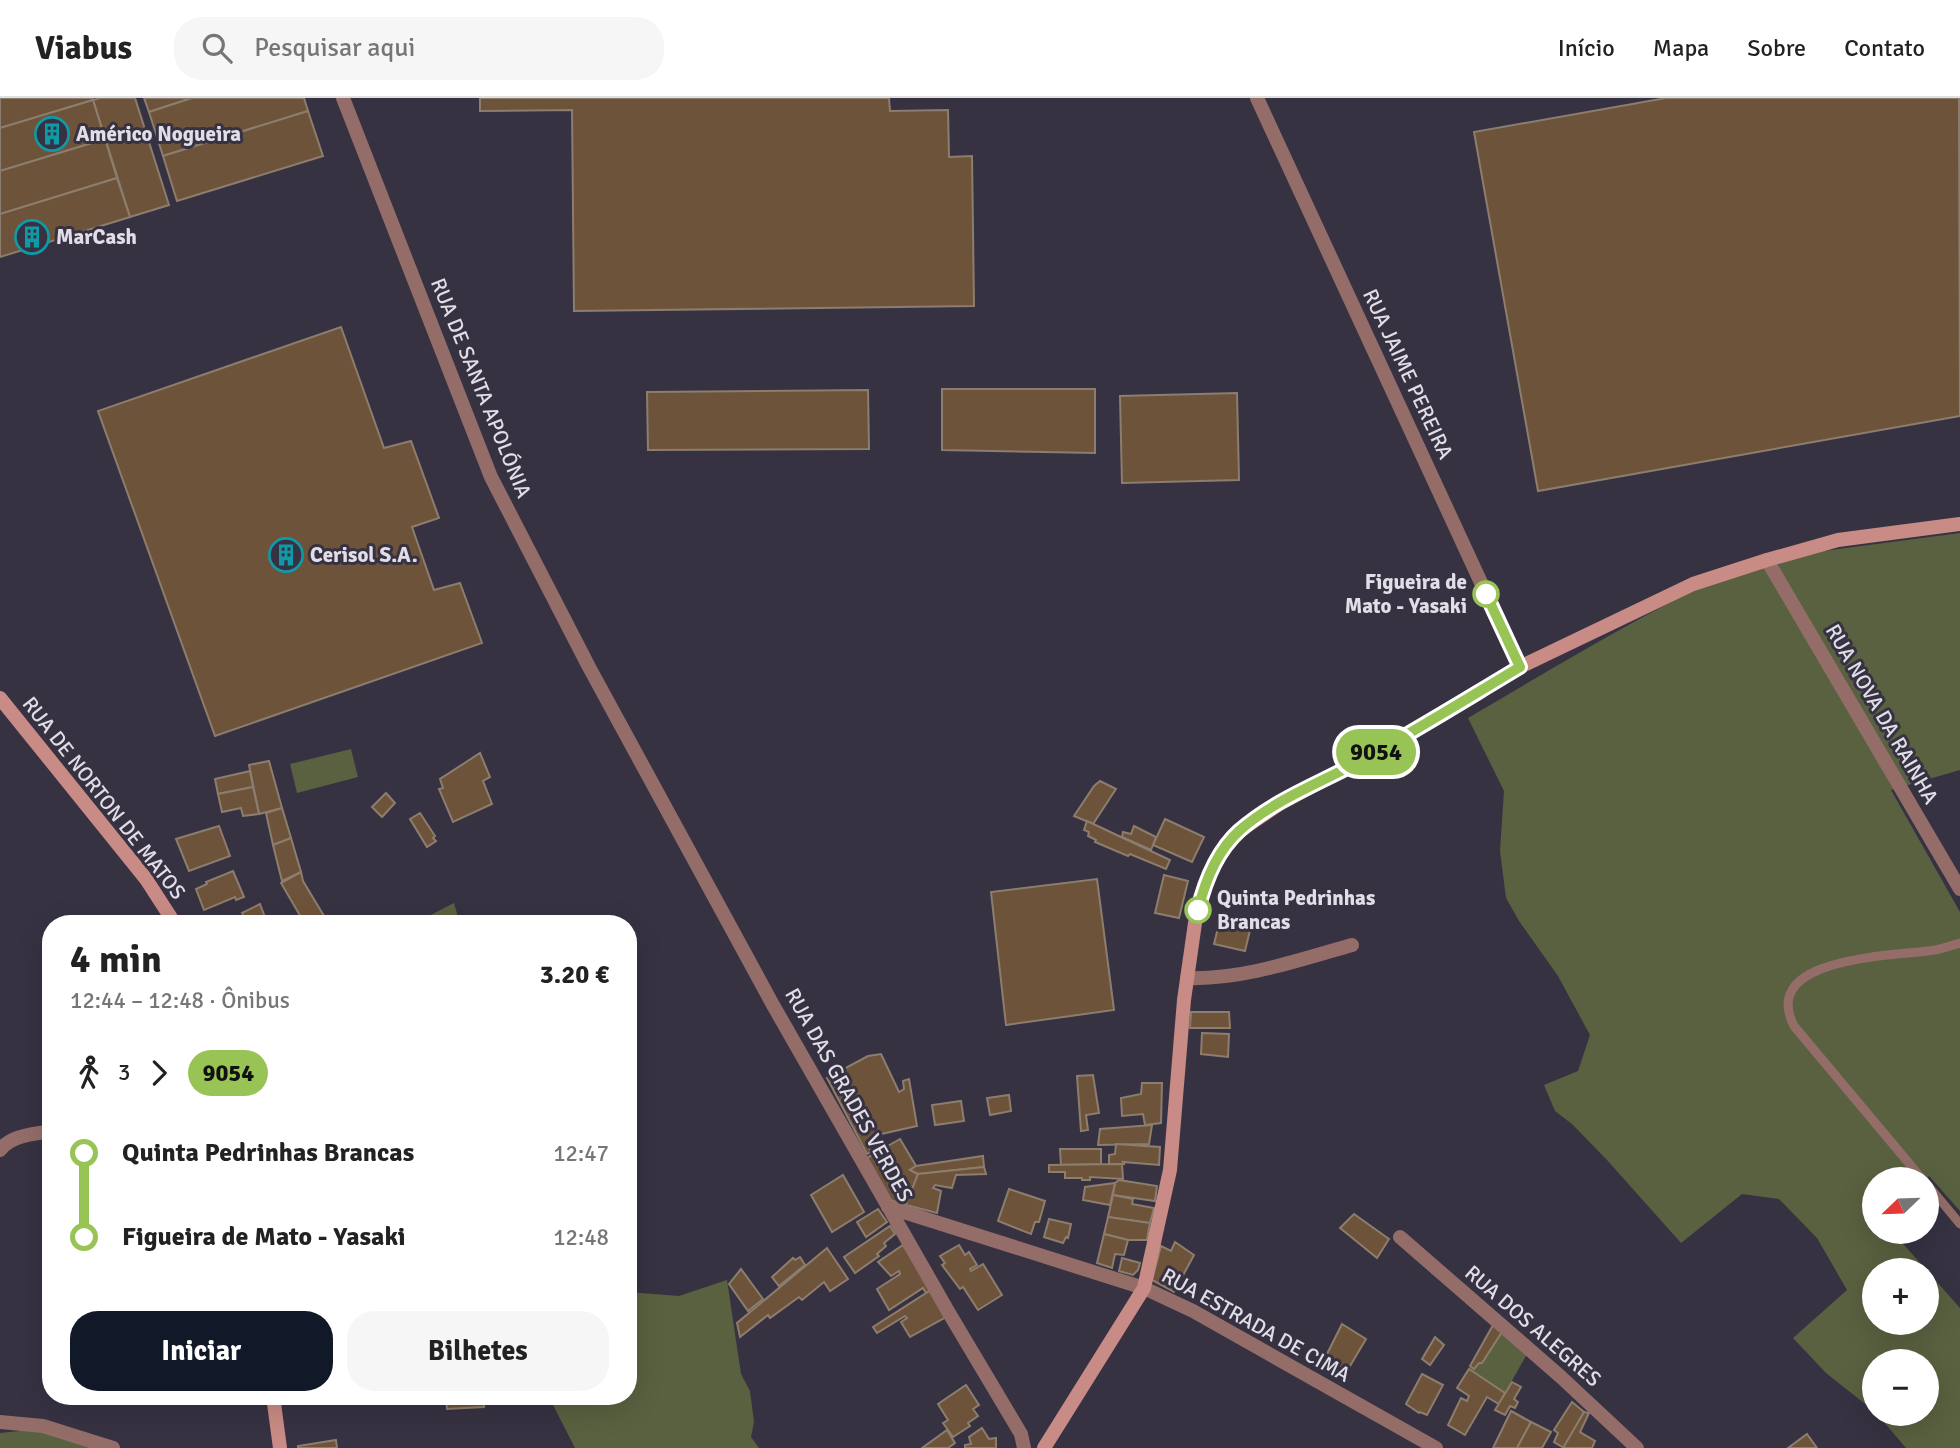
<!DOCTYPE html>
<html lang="pt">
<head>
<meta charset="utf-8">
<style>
  :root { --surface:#fff; --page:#f6f6f6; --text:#222; --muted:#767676; --line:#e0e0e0; --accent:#111827 }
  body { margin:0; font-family:Signika,sans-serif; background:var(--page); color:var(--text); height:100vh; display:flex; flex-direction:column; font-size:26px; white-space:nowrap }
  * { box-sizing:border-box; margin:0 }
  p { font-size:23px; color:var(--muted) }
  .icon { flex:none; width:38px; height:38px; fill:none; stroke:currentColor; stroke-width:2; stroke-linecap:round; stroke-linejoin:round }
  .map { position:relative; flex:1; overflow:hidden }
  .sheet { position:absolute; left:42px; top:817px; width:595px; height:490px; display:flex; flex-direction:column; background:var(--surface); border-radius:28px; box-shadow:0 7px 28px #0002 }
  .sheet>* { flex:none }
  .badge { padding:0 14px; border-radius:23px; font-size:24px; line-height:46px }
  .needle { width:46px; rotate:247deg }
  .buttons { position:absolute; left:1862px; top:1069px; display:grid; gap:14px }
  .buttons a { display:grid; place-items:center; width:77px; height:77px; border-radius:50%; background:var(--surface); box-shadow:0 7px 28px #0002; font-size:35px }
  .map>.badge { position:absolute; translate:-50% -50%; box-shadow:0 0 0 4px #fff }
  .legs { display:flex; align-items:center; gap:10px; height:77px; padding:0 28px; font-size:23px }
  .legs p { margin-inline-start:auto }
  .overview { display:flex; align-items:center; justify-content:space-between; height:119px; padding:0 28px }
  h1 { font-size:38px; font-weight:700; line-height:52px }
  .primary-button { display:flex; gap:14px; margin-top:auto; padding:14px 28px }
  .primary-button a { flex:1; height:80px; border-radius:28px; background:var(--accent); color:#fff; font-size:28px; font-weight:700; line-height:80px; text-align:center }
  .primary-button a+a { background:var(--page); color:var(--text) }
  ul { padding:0 28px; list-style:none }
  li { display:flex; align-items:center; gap:24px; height:84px; font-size:26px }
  li i { display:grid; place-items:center; width:10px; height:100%; margin:0 9px; background:currentColor }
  li i::after { content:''; width:18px; height:18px; margin:-9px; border:5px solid; border-radius:50%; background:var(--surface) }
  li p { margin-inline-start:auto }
  li:first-child i { background:linear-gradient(#0000 50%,currentColor 0) }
  li:last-child i { background:linear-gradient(currentColor 50%,#0000 0) }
  header { display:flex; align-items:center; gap:42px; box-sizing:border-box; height:98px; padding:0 35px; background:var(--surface); border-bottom:2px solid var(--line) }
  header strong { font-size:33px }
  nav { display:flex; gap:38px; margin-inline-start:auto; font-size:24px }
  .search { width:490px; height:63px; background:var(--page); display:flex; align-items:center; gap:18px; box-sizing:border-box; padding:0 24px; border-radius:28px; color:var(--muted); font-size:26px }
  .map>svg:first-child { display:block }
</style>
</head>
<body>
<header>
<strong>Viabus</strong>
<div class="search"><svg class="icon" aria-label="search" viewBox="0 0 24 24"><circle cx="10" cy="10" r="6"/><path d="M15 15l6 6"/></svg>Pesquisar aqui</div>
<nav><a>Início</a><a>Mapa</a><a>Sobre</a><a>Contato</a></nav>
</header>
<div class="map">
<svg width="1960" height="1350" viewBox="0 0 1960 1350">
  <rect width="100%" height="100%" fill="#373242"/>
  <g fill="#596140" fill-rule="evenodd">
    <path d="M1960 435V672L1891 692 1960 814V1113L1929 1078 1926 1081 1874 1082V1134H1899L1897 1139 1960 1210V1350H1906L1877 1316H1927V1264H1874V1313L1826 1275 1793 1240 1847 1192 1817 1140 1779 1101 1742 1096 1681 1145 1607 1062 1572 1026 1555 1013 1544 987 1578 973 1590 937 1558 878 1519 823 1506 800 1500 753 1504 693 1468 620C1564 564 1659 505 1761 461L1773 470 1793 457ZM1874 1172H1927V1225H1874Z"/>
    <polygon points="351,651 358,679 297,695 290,666"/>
    <polygon points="454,805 460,826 413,826"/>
    <polygon points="727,1182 741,1276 750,1293 754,1324 751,1339 759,1350 575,1350 549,1299 628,1298 628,1194 679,1198"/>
    <polygon points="1502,1234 1527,1256 1505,1295 1469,1271 1470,1268 1474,1271 1479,1265 1482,1265"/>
    <polygon points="39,1331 93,1350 0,1350 0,1335"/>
  </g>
  <g fill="#6d5339" stroke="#8c7d6e" stroke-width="2">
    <polygon points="0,0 93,0 93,2 0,30"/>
    <polygon points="100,0 135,0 169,107 130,119 93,2"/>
    <polygon points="144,0 192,0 149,14"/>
    <polygon points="192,0 304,0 308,13 163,58 149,14"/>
    <polygon points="480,0 889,0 890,13 948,12 949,59 972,58 974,208 574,213 572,12 480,13"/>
    <polygon points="1666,0 1959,0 1960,318 1538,393 1474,34"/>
    <polygon points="93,2 105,41 0,73 0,30"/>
    <polygon points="308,13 323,58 177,103 163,58"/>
    <polygon points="105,41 117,80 0,116 0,73"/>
    <polygon points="117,80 130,119 0,159 0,116"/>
    <polygon points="341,229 384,350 411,343 439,420 412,429 434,492 460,485 482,545 215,638 98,313"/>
    <polygon points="942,291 1095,291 1095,355 942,352"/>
    <polygon points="868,292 869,351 648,352 647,294"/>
    <polygon points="1237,295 1239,382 1122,385 1120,298"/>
    <polygon points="480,655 490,679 483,683 492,706 453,724 439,691 443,690 440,681"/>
    <polygon points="269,663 282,710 259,716 249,667"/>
    <polygon points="250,673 253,689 218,696 215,681"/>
    <polygon points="1100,683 1116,691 1093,726 1074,718 1094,688"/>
    <polygon points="253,689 259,716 243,718 241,710 222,714 218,696"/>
    <polygon points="386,695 395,705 382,719 372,709"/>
    <polygon points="282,710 291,740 273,747 266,715"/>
    <polygon points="420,715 435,738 433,740 436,743 427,749 410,721"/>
    <polygon points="1165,721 1204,739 1192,764 1153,747"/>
    <polygon points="1087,723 1170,762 1166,771 1130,756 1128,758 1095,744 1096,742 1088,738 1089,734 1084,732"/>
    <polygon points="219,728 230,758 189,773 176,741"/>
    <polygon points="1134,728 1156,739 1151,752 1122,739 1123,734 1131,736"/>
    <polygon points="291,740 301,774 282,783 273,747"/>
    <polygon points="233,773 244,799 236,802 235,799 204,812 196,791 207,786 206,784"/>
    <polygon points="301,774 303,783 324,818 311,826 298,826 302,821 281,785"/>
    <polygon points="1164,777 1188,783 1179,820 1155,815"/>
    <polygon points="1097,781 1114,912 1006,927 991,794"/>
    <polygon points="260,806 266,822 257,826 248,826 242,815"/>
    <polygon points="1220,822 1251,828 1245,853 1214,846"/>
    <polygon points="1191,914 1229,914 1230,930 1190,930"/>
    <polygon points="1202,935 1229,936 1228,959 1201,956"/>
    <polygon points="881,956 899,994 904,991 903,983 909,981 917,1028 877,1037 880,1042 869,1048 871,1054 867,1056 827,980 868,958"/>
    <polygon points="1093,977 1099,1015 1086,1017 1088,1032 1081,1033 1077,978"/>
    <polygon points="1142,985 1162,985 1161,1025 1145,1027 1143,1016 1122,1018 1121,1000 1141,996"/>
    <polygon points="1009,997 1011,1013 990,1017 987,1000"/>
    <polygon points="961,1003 964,1023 935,1027 932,1007"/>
    <polygon points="1152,1027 1149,1046 1098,1047 1100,1031"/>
    <polygon points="900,1041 916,1068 910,1072 918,1076 906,1107 890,1102 867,1060"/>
    <polygon points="1116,1046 1160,1049 1159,1067 1123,1064 1124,1066 1109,1066 1109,1057 1115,1056"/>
    <polygon points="1060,1051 1101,1051 1101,1066 1061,1067"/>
    <polygon points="983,1058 984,1069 918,1076 910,1072 916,1068"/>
    <polygon points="1122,1066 1123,1081 1090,1079 1090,1082 1082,1082 1082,1080 1065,1080 1065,1074 1049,1074 1049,1067"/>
    <polygon points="984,1069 986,1076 956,1077 952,1090 935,1087 933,1090 941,1093 937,1115 906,1107 918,1076"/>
    <polygon points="843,1077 864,1114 832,1134 811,1097"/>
    <polygon points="1119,1082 1157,1088 1155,1103 1113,1097 1115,1085"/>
    <polygon points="1115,1085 1110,1107 1083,1102 1085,1089"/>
    <polygon points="1009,1091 1045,1103 1039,1124 1035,1124 1031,1136 998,1123"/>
    <polygon points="1113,1097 1133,1101 1132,1106 1154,1110 1150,1125 1108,1119"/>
    <polygon points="878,1111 887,1124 866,1139 857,1124"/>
    <polygon points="1354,1116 1389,1141 1377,1160 1340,1130"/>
    <polygon points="1108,1119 1150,1125 1147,1142 1128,1142 1104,1136"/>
    <polygon points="1049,1121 1071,1126 1068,1140 1066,1139 1063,1145 1044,1139"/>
    <polygon points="890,1128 895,1136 884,1145 886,1148 877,1156 879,1158 855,1175 844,1159"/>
    <polygon points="1104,1136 1128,1142 1124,1157 1115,1156 1112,1170 1097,1165"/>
    <polygon points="1175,1144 1194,1157 1174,1194 1152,1182 1161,1148 1171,1153"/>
    <polygon points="903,1147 931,1192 926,1195 923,1190 889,1212 877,1191 900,1176 899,1173 891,1178 878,1164"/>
    <polygon points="959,1147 965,1157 969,1154 977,1167 970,1171 971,1173 983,1166 1002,1197 978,1212 963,1189 960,1191 942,1167 945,1165 940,1158"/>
    <polygon points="827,1150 848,1181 830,1193 824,1184 802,1202 799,1199 770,1220 768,1217 740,1239 737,1225"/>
    <polygon points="800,1159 805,1167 779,1188 772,1179 793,1160 795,1162"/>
    <polygon points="1122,1160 1140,1165 1138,1172 1133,1177 1119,1173"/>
    <polygon points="741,1171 763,1201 748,1213 729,1186"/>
    <polygon points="931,1192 946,1219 910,1239 901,1224 907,1220 905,1218 877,1235 873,1229"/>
    <polygon points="1342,1226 1366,1241 1347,1273 1326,1258"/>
    <polygon points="1493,1227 1502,1234 1482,1265 1479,1265 1474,1271 1470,1268"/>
    <polygon points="1435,1239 1444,1247 1430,1267 1422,1261"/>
    <polygon points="1469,1271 1505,1295 1499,1306 1487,1299 1465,1337 1448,1327 1461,1300 1467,1303 1469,1298 1457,1290"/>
    <polygon points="1422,1276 1443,1287 1427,1317 1420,1314 1419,1315 1406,1306"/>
    <polygon points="1512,1284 1521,1289 1514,1301 1518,1304 1515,1310 1510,1308 1505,1317 1495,1312"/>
    <polygon points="966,1287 979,1307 973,1311 978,1318 968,1325 970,1328 953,1339 943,1325 948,1322 938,1306"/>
    <polygon points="446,1298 483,1298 484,1309 447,1311"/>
    <polygon points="1572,1304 1584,1314 1564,1350 1554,1344 1558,1335 1554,1332"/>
    <polygon points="1511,1313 1531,1324 1517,1350 1493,1350"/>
    <polygon points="1584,1314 1589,1315 1580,1334 1595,1343 1592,1350 1563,1350"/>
    <polygon points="1531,1324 1551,1334 1542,1350 1517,1350"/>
    <polygon points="982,1330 989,1341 996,1340 996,1350 965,1350 965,1347 971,1346 969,1339"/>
    <polygon points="947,1332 955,1345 948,1350 922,1350"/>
    <polygon points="1807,1336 1817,1350 1788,1350"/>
    <polygon points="336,1342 337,1350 298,1350 298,1348"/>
  </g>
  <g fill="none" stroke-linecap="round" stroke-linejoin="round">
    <g stroke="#946d69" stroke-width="9">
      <path d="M1923 1082 1794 928C1759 860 1889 858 1928 853 1939 852 1950 848 1960 845"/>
      <polyline points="1927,1086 1960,1126"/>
    </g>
    <g stroke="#946d69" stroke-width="14">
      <polyline points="343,0 491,379 589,569 773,907 949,1215 1021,1336 1024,1350"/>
      <polyline points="1257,0 1520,569"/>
      <polyline points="1767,462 1960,791"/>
      <path d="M1187 880C1242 882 1299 862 1352 847"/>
      <path d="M0 1052C11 1037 34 1036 51 1033"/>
      <polyline points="888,1109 1144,1190 1193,1213 1436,1350"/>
      <polyline points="1400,1139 1561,1279 1637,1350"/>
      <polyline points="0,1324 43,1328 113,1350"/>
    </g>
    <g stroke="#c98b85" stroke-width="14">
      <polyline points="0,600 146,781 175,826"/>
      <polyline points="273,1298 280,1350"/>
      <polyline points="1044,1350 1144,1190 1170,1072 1184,902 1195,825 1204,789 1220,756 1238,734 1281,705 1363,661 1520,569 1693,486 1767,462 1838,442 1960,426"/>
    </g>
  </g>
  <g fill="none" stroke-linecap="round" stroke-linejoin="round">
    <g stroke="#fff" stroke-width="16">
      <path id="line-1" d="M1198 812C1205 783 1217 753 1239 733 1275 701 1323 684 1364 661 1417 632 1468 600 1520 569L1486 496"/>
    </g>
    <use href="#line-1" stroke="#98c455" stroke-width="10"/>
  </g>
  <defs>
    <g id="building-ring" transform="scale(1.75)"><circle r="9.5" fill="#373242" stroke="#0f9aa8" stroke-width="1.5"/><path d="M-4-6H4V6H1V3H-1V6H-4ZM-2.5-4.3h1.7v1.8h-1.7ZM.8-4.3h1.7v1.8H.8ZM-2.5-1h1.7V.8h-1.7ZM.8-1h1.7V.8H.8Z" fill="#0f9aa8"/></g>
  </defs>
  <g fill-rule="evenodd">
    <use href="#building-ring" x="52" y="36"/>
    <use href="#building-ring" x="32" y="139"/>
    <use href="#building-ring" x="286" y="457"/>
  </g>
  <g fill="#fff" stroke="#98c455" stroke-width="3.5">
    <circle cx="1486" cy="496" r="12"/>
    <circle cx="1198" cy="812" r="12"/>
  </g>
  <g text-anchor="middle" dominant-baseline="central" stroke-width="6" stroke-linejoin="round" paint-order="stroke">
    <g font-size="21" font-weight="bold" fill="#e1dee8" stroke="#373242" text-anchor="start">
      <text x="76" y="36">Américo Nogueira</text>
      <text x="56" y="139">MarCash</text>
      <text x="310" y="457">Cerisol S.A.</text>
    </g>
    <g font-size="21" fill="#e1dee8" stroke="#373242">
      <text transform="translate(1408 276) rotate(65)">RUA JAIME PEREIRA</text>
      <text transform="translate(481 290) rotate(68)">RUA DE SANTA APOLÓNIA</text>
      <text transform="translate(1882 616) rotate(60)">RUA NOVA DA RAINHA</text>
      <text transform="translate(104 700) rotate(52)">RUA DE NORTON DE MATOS</text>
      <text transform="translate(849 997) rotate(61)">RUA DAS GRADES VERDES</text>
      <text transform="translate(1256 1227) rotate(29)">RUA ESTRADA DE CIMA</text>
      <text transform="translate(1533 1228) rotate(41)">RUA DOS ALEGRES</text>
    </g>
    <g font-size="21" font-weight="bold" fill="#e1dee8" stroke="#373242" text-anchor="end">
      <text x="1467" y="484">Figueira de<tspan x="1467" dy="24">Mato - Yasaki</tspan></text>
      <text x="1217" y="800" text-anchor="start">Quinta Pedrinhas<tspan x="1217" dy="24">Brancas</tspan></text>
    </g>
  </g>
</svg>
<div class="buttons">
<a><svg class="needle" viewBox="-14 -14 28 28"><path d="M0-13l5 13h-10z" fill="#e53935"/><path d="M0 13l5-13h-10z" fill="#767676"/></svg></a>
<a>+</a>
<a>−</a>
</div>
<b class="badge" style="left:1376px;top:654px;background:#98c455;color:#111">9054</b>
<section class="sheet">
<div class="overview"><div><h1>4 min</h1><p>12:44 – 12:48 · Ônibus</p></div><b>3.20 €</b></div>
<div class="legs"><svg class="icon" aria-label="walk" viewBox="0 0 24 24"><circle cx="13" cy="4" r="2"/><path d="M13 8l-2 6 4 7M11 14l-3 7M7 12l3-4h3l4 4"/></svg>3<svg class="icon" aria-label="forward" viewBox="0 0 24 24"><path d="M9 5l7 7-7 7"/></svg><b class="badge" style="background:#98c455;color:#111">9054</b></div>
<ul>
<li><i style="color:#98c455"></i><b>Quinta Pedrinhas Brancas</b><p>12:47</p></li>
<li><i style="color:#98c455"></i><b>Figueira de Mato - Yasaki</b><p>12:48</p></li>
</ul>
<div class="primary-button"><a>Iniciar</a><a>Bilhetes</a></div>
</section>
</div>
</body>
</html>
